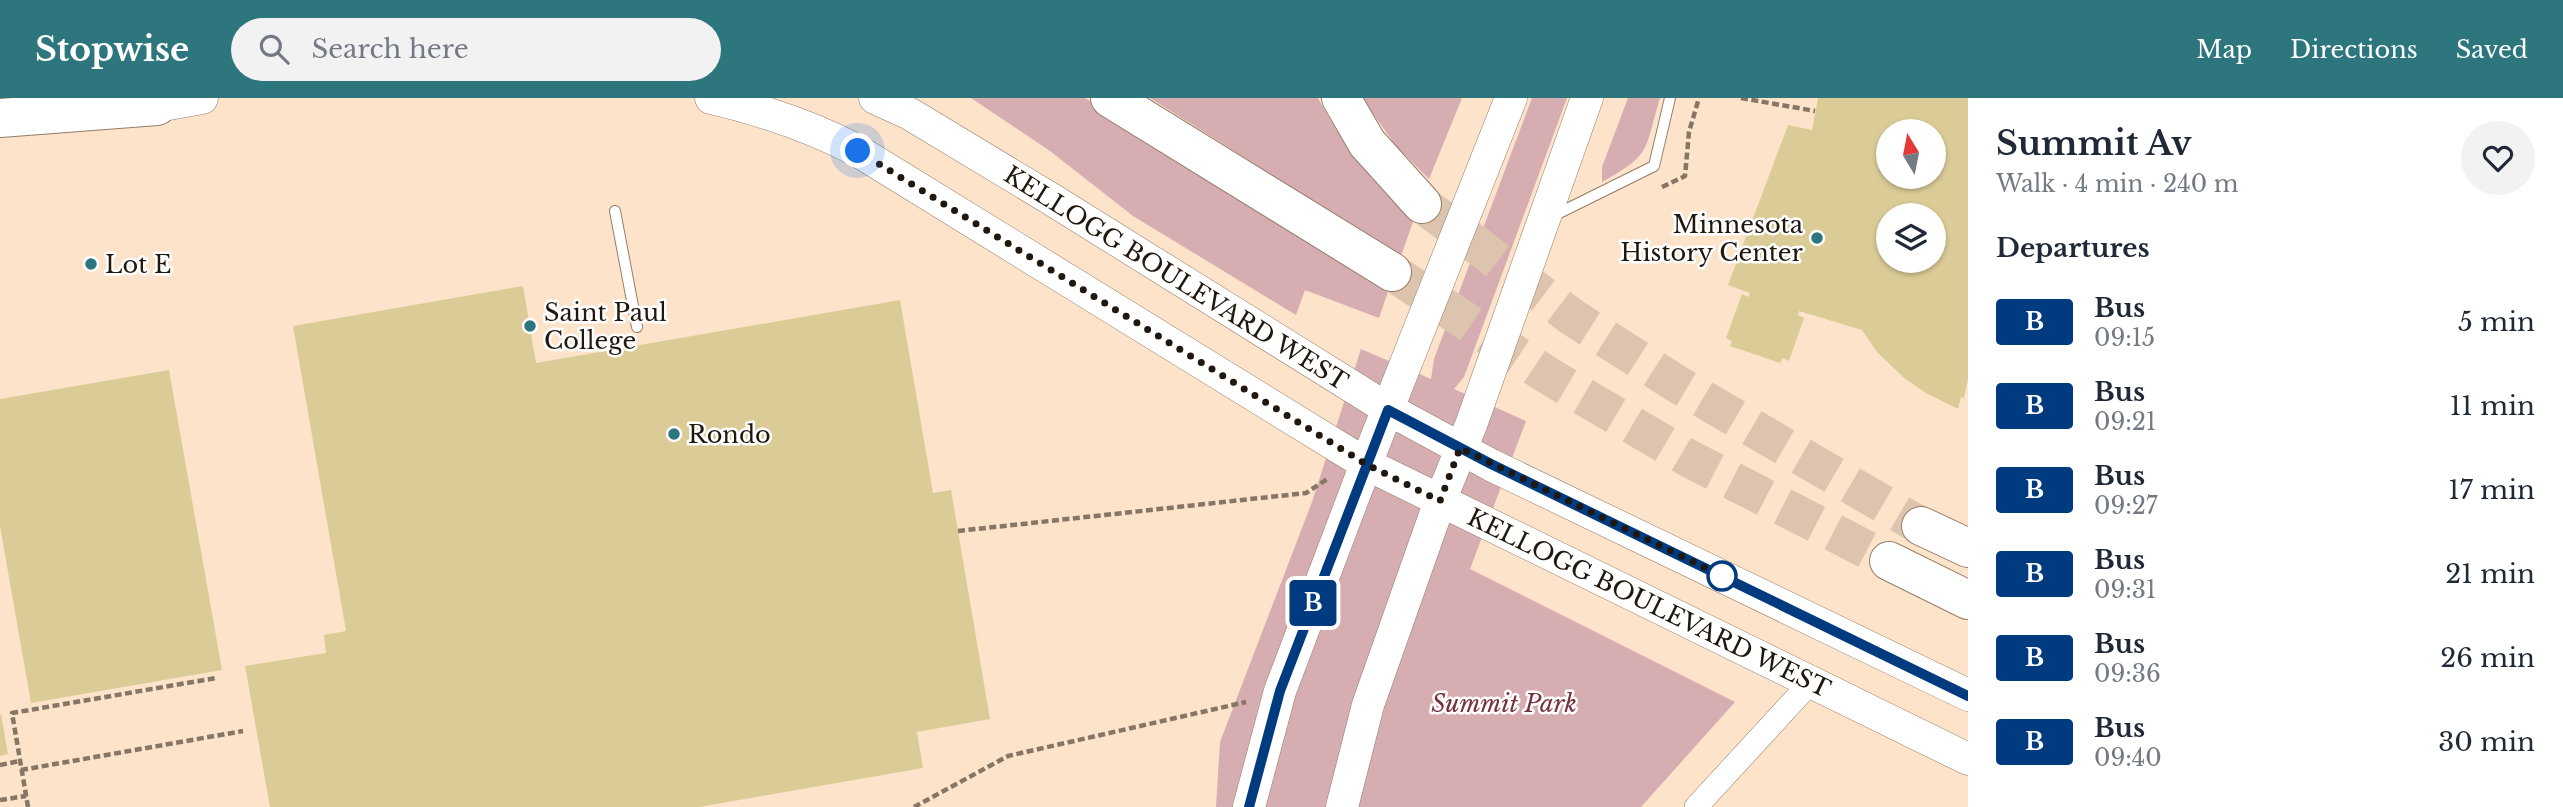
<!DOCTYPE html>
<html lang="en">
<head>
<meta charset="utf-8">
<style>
  :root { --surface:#fff; --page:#f2f2f3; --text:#1f2937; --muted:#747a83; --accent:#2d767d }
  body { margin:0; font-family:"Libre Baskerville",serif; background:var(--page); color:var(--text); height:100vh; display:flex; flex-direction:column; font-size:26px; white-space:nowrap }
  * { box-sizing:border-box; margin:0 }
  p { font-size:23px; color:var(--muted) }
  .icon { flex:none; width:38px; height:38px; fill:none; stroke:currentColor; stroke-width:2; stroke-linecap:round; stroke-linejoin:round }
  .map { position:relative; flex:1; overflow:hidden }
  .side { display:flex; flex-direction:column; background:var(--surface); width:595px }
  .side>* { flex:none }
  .badge { padding:0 14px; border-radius:5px; font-size:24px; line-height:46px }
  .needle { width:46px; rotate:350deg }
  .fabs { position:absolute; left:1876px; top:21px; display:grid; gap:14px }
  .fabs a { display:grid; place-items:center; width:70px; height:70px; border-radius:50%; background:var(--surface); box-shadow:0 2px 5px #0004; font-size:35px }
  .you { position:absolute; width:35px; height:35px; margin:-18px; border:5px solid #fff; border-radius:50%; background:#1a73e8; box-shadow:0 0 0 10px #1a73e833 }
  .map>.badge { position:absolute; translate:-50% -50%; box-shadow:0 0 0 4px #fff }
  h2 { padding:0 28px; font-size:26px; line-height:63px }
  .round { display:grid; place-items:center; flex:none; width:74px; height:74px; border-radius:37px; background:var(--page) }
  .headline { display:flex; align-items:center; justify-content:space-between; height:119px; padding:0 28px }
  h1 { font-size:33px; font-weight:800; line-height:52px }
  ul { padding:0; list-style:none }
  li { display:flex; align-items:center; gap:21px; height:84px; padding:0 28px }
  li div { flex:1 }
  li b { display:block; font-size:26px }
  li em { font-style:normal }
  li .badge { min-width:77px; font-weight:700; text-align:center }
  header { display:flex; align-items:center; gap:42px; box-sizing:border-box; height:98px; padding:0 35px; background:var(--accent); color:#fff }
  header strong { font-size:33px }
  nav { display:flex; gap:38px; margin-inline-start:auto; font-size:24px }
  .search { width:490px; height:63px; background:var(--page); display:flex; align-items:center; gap:18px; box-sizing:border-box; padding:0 24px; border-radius:38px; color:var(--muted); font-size:26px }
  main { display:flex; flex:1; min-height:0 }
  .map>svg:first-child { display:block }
</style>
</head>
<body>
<header>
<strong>Stopwise</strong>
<div class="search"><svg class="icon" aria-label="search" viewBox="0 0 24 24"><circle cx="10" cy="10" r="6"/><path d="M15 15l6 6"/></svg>Search here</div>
<nav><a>Map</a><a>Directions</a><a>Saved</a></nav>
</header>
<main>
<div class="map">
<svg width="1968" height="709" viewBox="0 0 1968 709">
  <rect width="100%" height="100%" fill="#fde3ca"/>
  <g fill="#d6adb1">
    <polygon points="971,0 1085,0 1392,182 1379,220 1305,192 1296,217 1133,118 1050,53"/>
    <path d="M1150 0H1318C1342 48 1378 83 1414 121L1401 158Z"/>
    <polygon points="1362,0 1462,0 1429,81 1396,48"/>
    <polygon points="1532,0 1567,0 1464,279 1454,291 1526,323 1470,471 1735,604 1641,709 1216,709 1220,644 1312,404 1361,251 1431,281 1434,261"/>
    <path d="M1628 0H1660C1644 52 1653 56 1602 84V69Z"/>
  </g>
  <g fill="#dbcc97" fill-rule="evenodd">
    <path d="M1818 0H1968V281L1964 300 1961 299 1958 311 1926 295 1904 280 1877 254 1862 232 1799 213 1798 217 1804 220 1789 263 1783 260 1780 265 1730 248 1732 243 1726 240 1742 196 1748 199 1750 195 1728 187 1788 27 1812 32ZM1888 33H1934V79H1888ZM1888 117H1934V163H1888Z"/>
    <polygon points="523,188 536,265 900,202 933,395 951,392 990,621 917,634 923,670 699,709 270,709 245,568 326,555 324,537 346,533 293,228"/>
    <polygon points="169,272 222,572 31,605 0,428 0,301"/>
    <polygon points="1,616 8,656 0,658 0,617"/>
  </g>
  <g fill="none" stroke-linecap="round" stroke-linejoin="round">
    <g stroke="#dcc4ae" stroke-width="38" stroke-dasharray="38 19" stroke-linecap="butt">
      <polyline points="1422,106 1572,219 1677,286 1921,428"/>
      <polyline points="1392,174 1547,277 1688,360 1889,463"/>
    </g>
    <g stroke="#947d67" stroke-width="12">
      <g id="lane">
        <polyline points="615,113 637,229"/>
        <polyline points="1551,119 1654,68 1670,0"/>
      </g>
    </g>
    <g stroke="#947d67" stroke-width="24">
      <polyline id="street" points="1696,709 1811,584"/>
    </g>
    <g stroke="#947d67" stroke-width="33">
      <g id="secondary">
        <path d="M711 0C762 12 811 28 858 53L1366 366 1968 661"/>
        <polyline points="875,0 910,16 1051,101 1388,311 1491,367 1968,597"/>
        <polyline points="135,12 202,0"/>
        <polyline points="1249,709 1280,593 1366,366 1511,0"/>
        <polyline points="1342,709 1368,607 1440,403 1471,327 1587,0"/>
      </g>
    </g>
    <g stroke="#947d67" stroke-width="40">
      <g id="highway">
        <polyline points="1110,0 1392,174"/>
        <polyline points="1341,0 1367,45 1422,106"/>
        <polyline points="0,20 157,8"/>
        <polyline points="1921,428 1968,450"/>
        <polyline points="1889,463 1968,502"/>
      </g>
    </g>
    <g stroke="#867665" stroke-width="4.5" stroke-dasharray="7 3.5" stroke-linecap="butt">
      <polyline points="1741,0 1815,13"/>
      <polyline points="1662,89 1685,78 1689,34 1699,0"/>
      <polyline points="958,433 1306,395 1329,380"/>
      <polyline points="0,667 20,663"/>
      <polyline points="21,672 243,633"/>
      <polyline points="0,702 26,698"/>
      <polyline points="28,709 12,615 216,580"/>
      <polyline points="914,709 1008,658 1246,604"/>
    </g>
    <use href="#lane" stroke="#fff" stroke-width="10"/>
    <use href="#street" stroke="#fff" stroke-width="23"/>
    <use href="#secondary" stroke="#fff" stroke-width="32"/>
    <use href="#highway" stroke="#fff" stroke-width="38"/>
  </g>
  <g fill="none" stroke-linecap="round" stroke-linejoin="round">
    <g stroke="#fff" stroke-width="16">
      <polyline id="line" points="1249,709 1280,593 1388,312 1491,366 1968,598"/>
    </g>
    <use href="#line" stroke="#003b80" stroke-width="10"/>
    <polyline stroke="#20170e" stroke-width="7" stroke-dasharray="0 12.6" points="858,53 1366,366 1440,403 1460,350 1722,478"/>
  </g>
  <g fill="#2d767d" stroke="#fff" stroke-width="2.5">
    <circle cx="1817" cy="140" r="7"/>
    <circle cx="91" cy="166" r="7"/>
    <circle cx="530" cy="228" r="7"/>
    <circle cx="674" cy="336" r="7"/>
  </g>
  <circle fill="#fff" stroke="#003b80" stroke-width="3.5" cx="1722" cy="478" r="14"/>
  <g text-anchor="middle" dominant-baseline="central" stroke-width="5" stroke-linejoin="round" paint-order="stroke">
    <g font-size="24" fill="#20170e" stroke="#fff" text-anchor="start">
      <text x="1803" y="126" text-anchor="end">Minnesota<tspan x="1803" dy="28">History Center</tspan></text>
      <text x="105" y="166">Lot E</text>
      <text x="544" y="214">Saint Paul<tspan x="544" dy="28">College</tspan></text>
      <text x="688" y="336">Rondo</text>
    </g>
    <g font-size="24" fill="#20170e" stroke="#fff">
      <text transform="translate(1176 180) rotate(32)">KELLOGG BOULEVARD WEST</text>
      <text transform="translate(1649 505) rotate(26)">KELLOGG BOULEVARD WEST</text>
    </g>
    <g font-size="24" font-style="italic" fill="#77303d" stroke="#fff">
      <text x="1504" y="605">Summit Park</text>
    </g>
  </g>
</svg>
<div class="fabs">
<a><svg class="needle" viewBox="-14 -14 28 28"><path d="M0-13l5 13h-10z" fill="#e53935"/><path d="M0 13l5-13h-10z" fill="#747a83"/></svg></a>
<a><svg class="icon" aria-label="layers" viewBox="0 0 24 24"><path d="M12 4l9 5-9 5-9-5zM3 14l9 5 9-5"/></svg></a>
</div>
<div class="you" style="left:858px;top:53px"></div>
<b class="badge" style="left:1313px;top:505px;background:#003b80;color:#fff">B</b>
</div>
<section class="side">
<div class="headline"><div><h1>Summit Av</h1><p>Walk · 4 min · 240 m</p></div><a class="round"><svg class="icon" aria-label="heart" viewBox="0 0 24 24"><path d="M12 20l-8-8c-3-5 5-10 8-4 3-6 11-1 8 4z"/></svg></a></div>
<h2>Departures</h2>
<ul>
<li><span class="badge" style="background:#003b80;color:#fff">B</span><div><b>Bus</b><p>09:15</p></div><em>5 min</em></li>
<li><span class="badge" style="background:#003b80;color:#fff">B</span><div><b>Bus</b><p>09:21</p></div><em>11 min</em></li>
<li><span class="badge" style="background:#003b80;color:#fff">B</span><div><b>Bus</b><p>09:27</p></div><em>17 min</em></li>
<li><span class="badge" style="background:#003b80;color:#fff">B</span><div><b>Bus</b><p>09:31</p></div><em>21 min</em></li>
<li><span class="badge" style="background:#003b80;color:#fff">B</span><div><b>Bus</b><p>09:36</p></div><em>26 min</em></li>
<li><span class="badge" style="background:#003b80;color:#fff">B</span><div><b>Bus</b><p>09:40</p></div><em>30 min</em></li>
</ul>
</section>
</main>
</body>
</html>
